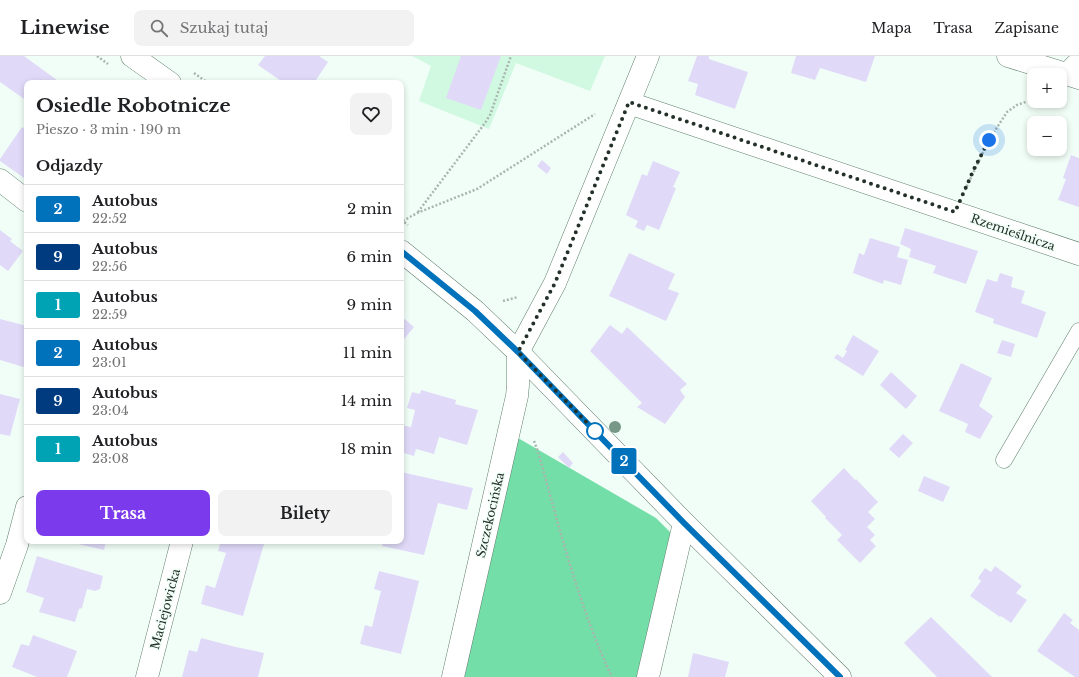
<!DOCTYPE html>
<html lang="pl">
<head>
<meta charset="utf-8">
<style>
  :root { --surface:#fff; --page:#f2f2f2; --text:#202124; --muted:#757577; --line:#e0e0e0; --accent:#7c3aed }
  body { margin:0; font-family:"Libre Baskerville",serif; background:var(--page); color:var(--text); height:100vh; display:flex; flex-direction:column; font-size:15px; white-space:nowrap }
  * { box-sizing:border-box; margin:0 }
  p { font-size:13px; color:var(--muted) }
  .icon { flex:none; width:22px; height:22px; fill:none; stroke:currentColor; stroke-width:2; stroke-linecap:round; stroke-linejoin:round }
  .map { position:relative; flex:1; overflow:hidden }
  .details { position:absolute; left:24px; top:24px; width:380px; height:464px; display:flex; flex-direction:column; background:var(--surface); border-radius:8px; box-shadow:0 2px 6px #0003 }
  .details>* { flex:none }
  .badge { padding:0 8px; border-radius:3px; font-size:14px; line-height:26px }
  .buttons { position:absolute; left:1027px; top:12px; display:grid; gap:8px }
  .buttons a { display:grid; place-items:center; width:40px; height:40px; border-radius:8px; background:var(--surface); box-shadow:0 2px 6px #0003; font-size:20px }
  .you { position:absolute; width:20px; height:20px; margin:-10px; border:3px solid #fff; border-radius:50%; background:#1a73e8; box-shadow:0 0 0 6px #1a73e833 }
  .map>.badge { position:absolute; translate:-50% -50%; box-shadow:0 0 0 2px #fff }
  h2 { padding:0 12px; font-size:15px; line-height:36px }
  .round { display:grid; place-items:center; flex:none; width:42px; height:42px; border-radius:8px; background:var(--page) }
  .headline { display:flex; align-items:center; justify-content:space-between; height:68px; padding:0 12px }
  h1 { font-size:19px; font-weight:800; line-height:30px }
  .action { display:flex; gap:8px; margin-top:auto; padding:8px 12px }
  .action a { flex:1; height:46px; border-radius:8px; background:var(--accent); color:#fff; font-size:16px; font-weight:800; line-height:46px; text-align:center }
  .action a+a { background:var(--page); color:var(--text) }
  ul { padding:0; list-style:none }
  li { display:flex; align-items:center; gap:12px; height:48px; padding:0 12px; border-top:1px solid var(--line) }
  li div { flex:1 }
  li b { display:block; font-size:15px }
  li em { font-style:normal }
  li .badge { min-width:44px; font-weight:700; text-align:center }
  header { display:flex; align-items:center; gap:24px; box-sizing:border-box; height:56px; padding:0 20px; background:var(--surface); border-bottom:1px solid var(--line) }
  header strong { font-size:19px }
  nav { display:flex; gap:22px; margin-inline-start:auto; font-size:14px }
  .search { width:280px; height:36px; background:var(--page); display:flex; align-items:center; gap:10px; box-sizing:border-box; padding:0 14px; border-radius:8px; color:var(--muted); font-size:15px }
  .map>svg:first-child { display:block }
</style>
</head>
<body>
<header>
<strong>Linewise</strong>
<div class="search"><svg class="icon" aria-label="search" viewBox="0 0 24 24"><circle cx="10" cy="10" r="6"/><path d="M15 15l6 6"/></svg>Szukaj tutaj</div>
<nav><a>Mapa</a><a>Trasa</a><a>Zapisane</a></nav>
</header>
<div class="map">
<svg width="1079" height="621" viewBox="0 0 1079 621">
  <rect width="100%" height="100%" fill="#f1fef7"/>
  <polygon fill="#d1f9e1" points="412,0 605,0 590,35 516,7 489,73 419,45 431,10"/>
  <polygon fill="#74dea8" points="518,382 656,462 673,479 639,621 463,621"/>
  <g fill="#e0daf8">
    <polygon points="0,0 24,0 61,27 27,27 27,45 0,26"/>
    <polygon points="265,0 319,0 328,6 314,27 284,27 258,9"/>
    <polygon points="461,0 501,0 481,54 446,42"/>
    <polygon points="697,0 709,0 709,3 748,16 735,53 695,39 698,28 688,25"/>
    <polygon points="796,0 875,0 866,26 820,12 815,24 791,17"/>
    <polygon points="22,71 27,75 27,124 0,105 0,103"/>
    <polygon points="1071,99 1079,102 1079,151 1058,144 1066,123 1063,122"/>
    <polygon points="542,104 551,112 547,118 537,110"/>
    <polygon points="653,105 680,116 673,131 676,132 659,174 647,169 644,175 635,171 638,165 626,159 642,118 647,120"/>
    <polygon points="905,172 978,195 966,228 933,217 936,210 909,201 911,193 900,188"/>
    <polygon points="0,174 12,183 10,185 23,195 8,215 0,209"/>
    <polygon points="870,182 900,191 897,201 908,204 901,229 884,224 883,228 853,217 859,197 864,199"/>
    <polygon points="629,197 675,218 668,233 679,237 666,265 609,240"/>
    <polygon points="1000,217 1013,221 1011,231 1025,235 1021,247 1046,256 1037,282 993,267 994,263 975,256 987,223 997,226"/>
    <polygon points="401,260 414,271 401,287"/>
    <polygon points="0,263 27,270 27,312 0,304"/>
    <polygon points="610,269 622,278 627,271 687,328 680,334 685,341 665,368 637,351 642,347 590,295"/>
    <polygon points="853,279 879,295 863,320 834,302 837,298 843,302 847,295 845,294"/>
    <polygon points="1002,284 1015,288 1011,301 997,297"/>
    <polygon points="961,307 992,322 979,350 993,360 980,383 965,376 968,368 939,355"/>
    <polygon points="891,316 917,340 906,353 880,329"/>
    <polygon points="421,334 456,344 455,348 478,354 467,389 439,381 434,398 416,393 414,400 401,396 401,369 411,371 415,354 407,352 412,336 420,338"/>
    <polygon points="0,338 20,343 10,380 0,378"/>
    <polygon points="903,378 913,387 899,402 889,393"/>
    <polygon points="563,396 573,407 569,412 558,401"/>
    <polygon points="844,412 855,424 856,423 878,446 868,456 875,463 867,471 875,479 870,484 876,490 860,507 837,484 842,479 825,462 826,461 811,445"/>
    <polygon points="401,416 473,432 467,454 438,447 424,499 382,490 383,485 401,485 401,446 403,437 401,437"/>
    <polygon points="924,420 950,431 943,446 918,435"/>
    <polygon points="75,485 106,485 104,494 74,487"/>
    <polygon points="221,485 254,485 264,488 243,560 201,548 206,529 215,532 226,497 218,495"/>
    <polygon points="37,500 103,520 100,533 95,535 87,533 82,552 79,553 75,566 39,556 44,542 26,536"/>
    <polygon points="995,510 1022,530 1016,537 1027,544 1011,567 1001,560 1000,561 970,540 981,525 978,522 985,512 991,516"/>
    <polygon points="379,515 419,525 401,598 360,588 365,569 372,571 381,535 374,533"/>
    <polygon points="1064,557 1073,564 1070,567 1079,574 1079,621 1075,621 1037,595"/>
    <polygon points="931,561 992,621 937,621 904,587"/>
    <polygon points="33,579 77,595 67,621 37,621 12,611 21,588 29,590"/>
    <polygon points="201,582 236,591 264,597 258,621 182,621 189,594 197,596"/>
    <polygon points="693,597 729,606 725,621 688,621"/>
  </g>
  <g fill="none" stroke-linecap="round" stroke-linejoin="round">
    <g stroke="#5f7c6b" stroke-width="17">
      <g id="service">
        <polyline points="1064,17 1079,2"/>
        <polyline points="1004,404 1079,275"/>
      </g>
    </g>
    <g stroke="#5f7c6b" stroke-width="23">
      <g id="minor">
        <polyline points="1008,0 1079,22"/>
        <polyline points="629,47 1079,198"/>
        <polyline points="0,124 27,145"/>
        <polyline points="0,537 17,489 27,451"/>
        <polyline points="147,621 182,485"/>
        <polyline points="453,621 517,340 518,329 518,296 555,227 648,0"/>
        <polyline points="648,621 684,467"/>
      </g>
    </g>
    <g stroke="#5f7c6b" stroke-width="23">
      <g id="secondary">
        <polyline points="132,0 170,27"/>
        <polyline points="401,195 475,255 518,296 684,467 840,621"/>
      </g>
    </g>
    <g stroke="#a9b6ae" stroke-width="2.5" stroke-dasharray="2 2" stroke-linecap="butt">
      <polyline points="97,0 108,8"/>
      <polyline points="194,17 208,27"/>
      <polyline points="965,134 989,84 1007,56 1017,49 1034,43"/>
      <polyline points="418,156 485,67 490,59 511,0"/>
      <polyline points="401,164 408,169"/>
      <polyline points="403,165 417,157 477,133 595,58"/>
      <polyline points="503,245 518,241"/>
      <path d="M534 385 539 399C560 474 579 551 612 621"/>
    </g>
    <use href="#service" stroke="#fff" stroke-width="16"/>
    <use href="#minor" stroke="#fff" stroke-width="22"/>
    <use href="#secondary" stroke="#fff" stroke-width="22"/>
  </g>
  <circle fill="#779787" cx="615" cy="371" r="6"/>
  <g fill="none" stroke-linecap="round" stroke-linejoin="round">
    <g stroke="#fff" stroke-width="9">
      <polyline id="line" points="401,195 475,255 518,296 684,467 840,621"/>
    </g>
    <use href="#line" stroke="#0072bc" stroke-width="6"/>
    <polyline stroke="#243129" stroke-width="4" stroke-dasharray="0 7.2" points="595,375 598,378 518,296 555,227 629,46 955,156 974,113 989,84"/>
  </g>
  <circle fill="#fff" stroke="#0072bc" stroke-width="2" cx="595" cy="375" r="8"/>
  <g text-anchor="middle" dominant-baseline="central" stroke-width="3" stroke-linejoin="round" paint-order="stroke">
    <g font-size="12" fill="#243129" stroke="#f1fef7">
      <text transform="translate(1013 176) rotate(19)">Rzemieślnicza</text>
      <text transform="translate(490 459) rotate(-77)">Szczekocińska</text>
      <text transform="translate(165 553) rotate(-75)">Maciejowicka</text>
    </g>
  </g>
</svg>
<div class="buttons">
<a>+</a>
<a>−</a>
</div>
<div class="you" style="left:989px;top:84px"></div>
<b class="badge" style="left:624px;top:405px;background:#0072bc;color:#fff">2</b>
<section class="details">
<div class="headline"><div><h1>Osiedle Robotnicze</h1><p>Pieszo · 3 min · 190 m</p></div><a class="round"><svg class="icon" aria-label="heart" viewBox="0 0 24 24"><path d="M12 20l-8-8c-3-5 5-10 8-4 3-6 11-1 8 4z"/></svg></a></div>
<h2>Odjazdy</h2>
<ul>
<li><span class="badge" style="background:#0072bc;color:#fff">2</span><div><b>Autobus</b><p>22:52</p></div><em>2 min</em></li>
<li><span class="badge" style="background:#003b80;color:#fff">9</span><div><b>Autobus</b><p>22:56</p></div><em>6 min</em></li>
<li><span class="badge" style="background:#00a3b4;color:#fff">1</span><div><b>Autobus</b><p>22:59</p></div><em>9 min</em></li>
<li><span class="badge" style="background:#0072bc;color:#fff">2</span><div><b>Autobus</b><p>23:01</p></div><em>11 min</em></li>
<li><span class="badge" style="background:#003b80;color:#fff">9</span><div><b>Autobus</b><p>23:04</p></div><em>14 min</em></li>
<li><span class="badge" style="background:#00a3b4;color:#fff">1</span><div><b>Autobus</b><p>23:08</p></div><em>18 min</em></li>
</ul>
<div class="action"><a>Trasa</a><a>Bilety</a></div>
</section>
</div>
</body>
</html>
